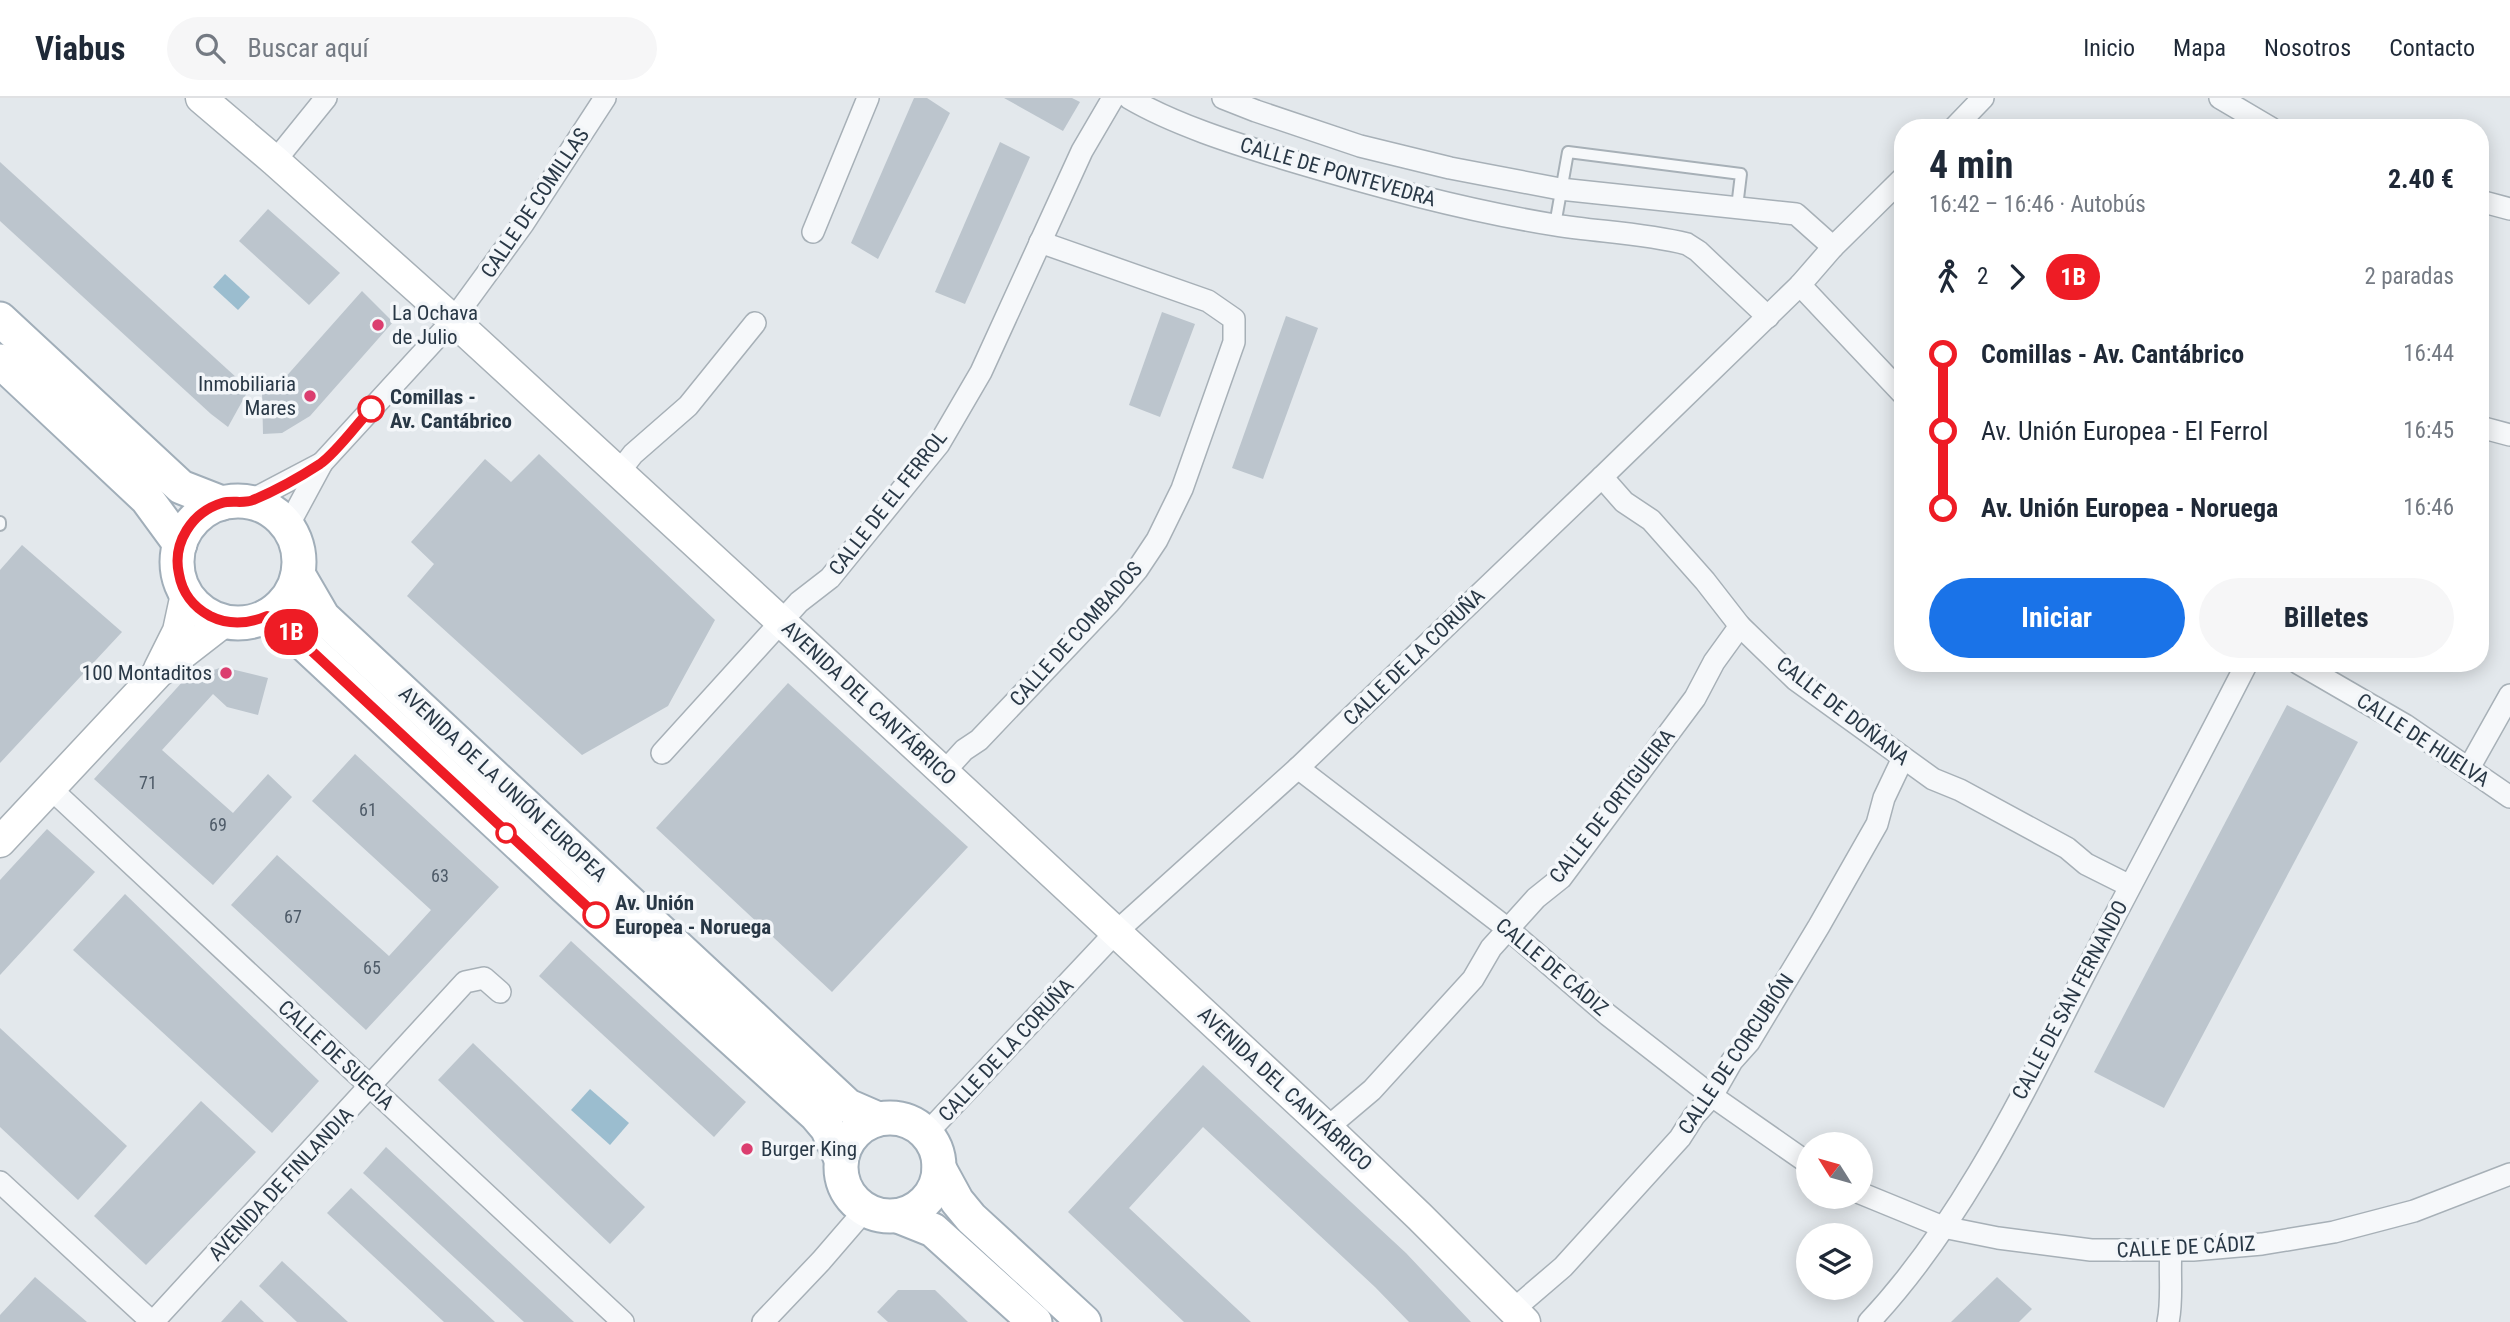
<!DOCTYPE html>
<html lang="es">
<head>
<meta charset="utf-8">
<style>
  :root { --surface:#fff; --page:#f6f6f7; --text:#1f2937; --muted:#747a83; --line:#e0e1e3; --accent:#1a73e8 }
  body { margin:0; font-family:"Roboto Condensed",sans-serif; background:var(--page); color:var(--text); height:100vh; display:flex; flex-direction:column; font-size:26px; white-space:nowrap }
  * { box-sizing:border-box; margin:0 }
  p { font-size:23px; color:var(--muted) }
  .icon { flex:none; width:38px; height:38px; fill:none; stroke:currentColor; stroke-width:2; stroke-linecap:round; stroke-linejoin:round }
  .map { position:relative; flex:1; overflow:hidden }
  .panel { position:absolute; left:1894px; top:21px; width:595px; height:553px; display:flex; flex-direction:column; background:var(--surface); border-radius:28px; box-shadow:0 4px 18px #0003 }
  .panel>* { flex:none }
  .badge { padding:0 14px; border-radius:23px; font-size:24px; line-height:46px }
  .needle { width:46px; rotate:307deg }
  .buttons { position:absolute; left:1796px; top:1034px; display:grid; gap:14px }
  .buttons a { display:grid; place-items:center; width:77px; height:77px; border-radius:50%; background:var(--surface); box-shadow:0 4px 18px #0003; font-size:35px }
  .map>.badge { position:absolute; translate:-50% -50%; box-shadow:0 0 0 4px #fff }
  .legs { display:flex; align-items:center; gap:10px; height:77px; padding:0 35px; font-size:23px }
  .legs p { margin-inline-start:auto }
  .overview { display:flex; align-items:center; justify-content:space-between; height:119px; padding:0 35px }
  h1 { font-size:38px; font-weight:700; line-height:52px }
  .action { display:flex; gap:14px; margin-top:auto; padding:14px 35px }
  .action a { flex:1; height:80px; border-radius:42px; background:var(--accent); color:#fff; font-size:28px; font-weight:700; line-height:80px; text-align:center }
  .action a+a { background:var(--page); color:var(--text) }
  ul { padding:0 35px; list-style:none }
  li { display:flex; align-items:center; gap:24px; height:77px; font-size:26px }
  li i { display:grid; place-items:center; width:10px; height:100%; margin:0 9px; background:currentColor }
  li i::after { content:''; width:18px; height:18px; margin:-9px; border:5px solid; border-radius:50%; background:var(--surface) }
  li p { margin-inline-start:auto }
  li:first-child i { background:linear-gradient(#0000 50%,currentColor 0) }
  li:last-child i { background:linear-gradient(currentColor 50%,#0000 0) }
  header { display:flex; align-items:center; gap:42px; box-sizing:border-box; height:98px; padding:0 35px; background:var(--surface); border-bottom:2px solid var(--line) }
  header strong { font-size:33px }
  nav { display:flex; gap:38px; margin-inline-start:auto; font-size:24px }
  .search { width:490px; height:63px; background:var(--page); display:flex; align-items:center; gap:18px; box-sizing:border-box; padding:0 24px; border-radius:38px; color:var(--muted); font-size:26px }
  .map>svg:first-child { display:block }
</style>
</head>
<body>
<header>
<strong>Viabus</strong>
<div class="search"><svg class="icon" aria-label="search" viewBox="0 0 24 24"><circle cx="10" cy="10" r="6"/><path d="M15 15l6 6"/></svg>Buscar aquí</div>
<nav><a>Inicio</a><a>Mapa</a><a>Nosotros</a><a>Contacto</a></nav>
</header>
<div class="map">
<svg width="2510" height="1224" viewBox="0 0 2510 1224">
  <rect width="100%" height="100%" fill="#e3e8ec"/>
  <g fill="#9bbdcf">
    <polygon points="225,176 250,199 238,212 213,189"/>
    <polygon points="590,991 629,1025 610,1047 571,1012"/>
  </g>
  <g fill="#bcc5cd">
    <polygon points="914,0 927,0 950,15 878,161 851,145"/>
    <polygon points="1004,0 1072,0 1080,4 1063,33"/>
    <polygon points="1000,44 1030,59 965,206 935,194"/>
    <polygon points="0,64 249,291 228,329 211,316 0,123"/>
    <polygon points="268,111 340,175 309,207 239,143"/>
    <polygon points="362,193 393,224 310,318 282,335 263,336 262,293 275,291"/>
    <polygon points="1162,214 1195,226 1160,319 1129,307"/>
    <polygon points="1286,218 1318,230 1263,381 1232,370"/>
    <polygon points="539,356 715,522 668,608 582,657 407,498 434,466 411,444 485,361 511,384"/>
    <polygon points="22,447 122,534 0,665 0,472"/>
    <polygon points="223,569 268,580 258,617 227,609 213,596 162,652 233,715 268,676 292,699 213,787 94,681 185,581"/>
    <polygon points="788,585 968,749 832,894 656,730"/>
    <polygon points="2287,607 2358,644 2164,1010 2094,974"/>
    <polygon points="355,656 499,789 366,932 231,807 277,757 389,858 431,812 312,703"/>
    <polygon points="47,731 95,774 0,877 0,782"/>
    <polygon points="125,796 319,983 272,1035 73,852"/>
    <polygon points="571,843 746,1004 714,1039 539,878"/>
    <polygon points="0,930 127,1048 78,1102 0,1029"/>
    <polygon points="473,945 645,1109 610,1146 438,982"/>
    <polygon points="1203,967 1406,1155 1471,1224 1409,1224 1375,1189 1203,1029 1129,1110 1251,1224 1184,1224 1068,1114"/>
    <polygon points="201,1003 256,1054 146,1167 94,1118"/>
    <polygon points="386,1049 574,1224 524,1224 363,1075"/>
    <polygon points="351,1090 495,1224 444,1224 327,1115"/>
    <polygon points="282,1163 348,1224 297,1224 259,1188"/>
    <polygon points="35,1179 87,1224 0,1224 0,1217"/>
    <polygon points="1997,1179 2032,1211 2019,1224 1951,1224"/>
    <polygon points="898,1192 935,1192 968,1224 888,1224 877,1214"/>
    <polygon points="241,1202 264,1224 221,1224"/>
  </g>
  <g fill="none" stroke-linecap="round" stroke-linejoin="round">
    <g stroke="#a7b0b7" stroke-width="14">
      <g id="lane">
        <polyline points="1555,127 1568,54 1741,76 1737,109"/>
        <polyline points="0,424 0,427"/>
      </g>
    </g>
    <g stroke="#a7b0b7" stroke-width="24">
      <g id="street">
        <path d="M1129 0C1173 26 1233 45 1282 60 1372 87 1463 112 1555 127 1599 134 1644 135 1687 146L1698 153 1768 219"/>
        <polyline points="1223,0 1256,13 1360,48 1450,70 1560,91 1796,116 1833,149"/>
        <polyline points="2220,0 2271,30"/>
        <polyline points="1954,30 1983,0"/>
        <polyline points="275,63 326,0"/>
        <polyline points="2480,103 2510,111"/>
        <polyline points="813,134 868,0"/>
        <polyline points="1800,187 1902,295"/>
        <polyline points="2480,329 2510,337"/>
        <polyline points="619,374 633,356 688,308 755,225"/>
        <polyline points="1602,379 1624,404 1651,422 1705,483 1740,528 1796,582 1933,681 1960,692 2067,750 2086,766 2130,788"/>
        <polyline points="250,403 322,365"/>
        <polyline points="288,428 322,365 453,222 523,126 605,0"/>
        <polyline points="2298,565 2405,627 2510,699"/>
        <polyline points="662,655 799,504 830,480 939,346 981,274 1082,53 1113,0"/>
        <polyline points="1298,670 1508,831 1608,917 1712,998 1808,1065"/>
        <polyline points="2469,670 2510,597"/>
        <polyline points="944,674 964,652 979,642 1109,505 1137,472 1157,442 1182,391 1234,244 1234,221 1208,203 1040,144"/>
        <polyline points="50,690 623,1224"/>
        <polyline points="1327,1030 1372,992 1473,881 1491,850 1536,800 1561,780 1695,600 1714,564 1740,528"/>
        <polyline points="926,1036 1116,834 1298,670 1602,379 1800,187 1833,149 1902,81"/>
        <polyline points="0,1084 152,1224"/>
        <polyline points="1860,1095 1943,1129 1998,1140 2091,1152 2193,1152 2262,1146 2334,1134 2414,1113 2510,1076"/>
        <polyline points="1514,1211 1563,1169 1680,1040 1694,1018 1712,998 1732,963 1749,944 1819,828 1877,726 1884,700 1903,660"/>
        <polyline points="153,1224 465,884 484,880 500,894"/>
        <polyline points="763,1224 821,1163 865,1112"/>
        <path d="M1869 1224C1962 1125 2024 994 2085 875 2139 771 2194 669 2247 565"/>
        <path d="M2168 1224C2173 1201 2169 1176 2171 1152"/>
      </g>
    </g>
    <g stroke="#a7b0b7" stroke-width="33">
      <g id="secondary">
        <polyline points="201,0 275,63 453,222 800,541 1327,1030 1420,1119 1525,1224"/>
        <polyline points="159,571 178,533 186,496"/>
        <polyline points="0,744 158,575 225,523"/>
      </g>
    </g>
    <g stroke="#a1aeb9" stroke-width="37">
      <g id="primary">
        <polyline points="0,221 181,389 222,405"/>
        <polyline points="0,263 147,401 180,446"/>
        <circle cx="238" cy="464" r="61"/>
        <polyline points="298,476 323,519 848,1008 878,1021"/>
        <polyline points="267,518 288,531 566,790 816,1017 827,1030 841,1061"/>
        <circle cx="890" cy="1069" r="49"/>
        <polyline points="939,1070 957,1103 971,1120 1084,1224"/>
        <polyline points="898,1118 933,1132 1035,1224"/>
      </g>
    </g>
    <use href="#lane" stroke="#f6f8fa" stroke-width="10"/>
    <use href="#street" stroke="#f6f8fa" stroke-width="21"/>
    <use href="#secondary" stroke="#fff" stroke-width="30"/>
    <use href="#primary" stroke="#fff" stroke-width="33"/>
  </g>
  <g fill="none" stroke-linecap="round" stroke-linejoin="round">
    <g stroke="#fff" stroke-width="16">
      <path id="line-1" d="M371 311C357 326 336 355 320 366 300 379 275 393 253 402 244 406 232 402 222 405 192 414 172 445 179 476 182 494 193 509 210 518 228 527 248 526 267 518L288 531 596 817"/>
    </g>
    <use href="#line-1" stroke="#ee1c25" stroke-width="10"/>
  </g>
  <g fill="#db3e6f" stroke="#f3f6f9" stroke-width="2.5">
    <circle cx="378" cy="227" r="7"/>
    <circle cx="310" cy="298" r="7"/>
    <circle cx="226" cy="575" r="7"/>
    <circle cx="747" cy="1051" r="7"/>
  </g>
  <g fill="#fff" stroke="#ee1c25" stroke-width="3.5">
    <circle cx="371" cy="311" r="12"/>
    <circle cx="506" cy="735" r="9"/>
    <circle cx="596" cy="817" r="12"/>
  </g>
  <g text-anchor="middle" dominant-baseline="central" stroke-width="7" stroke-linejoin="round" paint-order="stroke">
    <g font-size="18" fill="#4e5b68">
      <text x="148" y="684">71</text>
      <text x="368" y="711">61</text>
      <text x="218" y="726">69</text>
      <text x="440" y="777">63</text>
      <text x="293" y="818">67</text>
      <text x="372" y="869">65</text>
    </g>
    <g font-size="21" fill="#293846" stroke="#f3f6f9">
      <text transform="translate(1338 74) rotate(16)">CALLE DE PONTEVEDRA</text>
      <text transform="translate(535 105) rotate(-56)">CALLE DE COMILLAS</text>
      <text transform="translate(888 405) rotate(-52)">CALLE DE EL FERROL</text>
      <text transform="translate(1076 536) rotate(-48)">CALLE DE COMBADOS</text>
      <text transform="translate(1414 559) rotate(-44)">CALLE DE LA CORUÑA</text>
      <text transform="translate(869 605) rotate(43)">AVENIDA DEL CANTÁBRICO</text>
      <text transform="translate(1843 613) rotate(38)">CALLE DE DOÑANA</text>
      <text transform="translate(2423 642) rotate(33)">CALLE DE HUELVA</text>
      <text transform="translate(503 686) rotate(43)">AVENIDA DE LA UNIÓN EUROPEA</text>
      <text transform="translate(1612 708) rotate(-52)">CALLE DE ORTIGUEIRA</text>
      <text transform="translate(1552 869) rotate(40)">CALLE DE CÁDIZ</text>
      <text transform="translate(2070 902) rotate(-62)">CALLE DE SAN FERNANDO</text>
      <text transform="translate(1006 952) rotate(-47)">CALLE DE LA CORUÑA</text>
      <text transform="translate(1736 956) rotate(-56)">CALLE DE CORCUBIÓN</text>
      <text transform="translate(336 957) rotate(43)">CALLE DE SUECIA</text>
      <text transform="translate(1285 991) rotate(43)">AVENIDA DEL CANTÁBRICO</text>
      <text transform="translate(281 1086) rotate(-47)">AVENIDA DE FINLANDIA</text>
      <text transform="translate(2186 1149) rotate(-3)">CALLE DE CÁDIZ</text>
    </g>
    <g font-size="21" fill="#293846" stroke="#f3f6f9" text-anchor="start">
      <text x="392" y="215">La Ochava<tspan x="392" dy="24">de Julio</tspan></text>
      <text x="296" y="286" text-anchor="end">Inmobiliaria<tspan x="296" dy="24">Mares</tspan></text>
      <text x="212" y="575" text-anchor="end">100 Montaditos</text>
      <text x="761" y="1051">Burger King</text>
    </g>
    <g font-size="21" font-weight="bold" fill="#293846" stroke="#f3f6f9" text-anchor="start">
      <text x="390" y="299">Comillas -<tspan x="390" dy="24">Av. Cantábrico</tspan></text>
      <text x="615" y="805">Av. Unión<tspan x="615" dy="24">Europea - Noruega</tspan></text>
    </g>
  </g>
</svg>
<div class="buttons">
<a><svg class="needle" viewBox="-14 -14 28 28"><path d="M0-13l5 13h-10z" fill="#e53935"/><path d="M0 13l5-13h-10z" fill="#747a83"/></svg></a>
<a><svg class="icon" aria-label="layers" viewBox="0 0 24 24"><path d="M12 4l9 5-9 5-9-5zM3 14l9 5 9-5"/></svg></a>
</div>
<b class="badge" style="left:291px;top:534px;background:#ee1c25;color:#fff">1B</b>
<section class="panel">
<div class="overview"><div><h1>4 min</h1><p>16:42 – 16:46 · Autobús</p></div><b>2.40 €</b></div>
<div class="legs"><svg class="icon" aria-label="walk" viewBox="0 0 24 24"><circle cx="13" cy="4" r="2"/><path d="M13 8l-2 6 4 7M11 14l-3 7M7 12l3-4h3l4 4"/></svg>2<svg class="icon" aria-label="forward" viewBox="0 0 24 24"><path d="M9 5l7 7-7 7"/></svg><b class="badge" style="background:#ee1c25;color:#fff">1B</b><p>2 paradas</p></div>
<ul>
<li><i style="color:#ee1c25"></i><b>Comillas - Av. Cantábrico</b><p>16:44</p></li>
<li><i style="color:#ee1c25"></i><span>Av. Unión Europea - El Ferrol</span><p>16:45</p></li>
<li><i style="color:#ee1c25"></i><b>Av. Unión Europea - Noruega</b><p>16:46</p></li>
</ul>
<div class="action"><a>Iniciar</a><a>Billetes</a></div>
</section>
</div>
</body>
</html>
